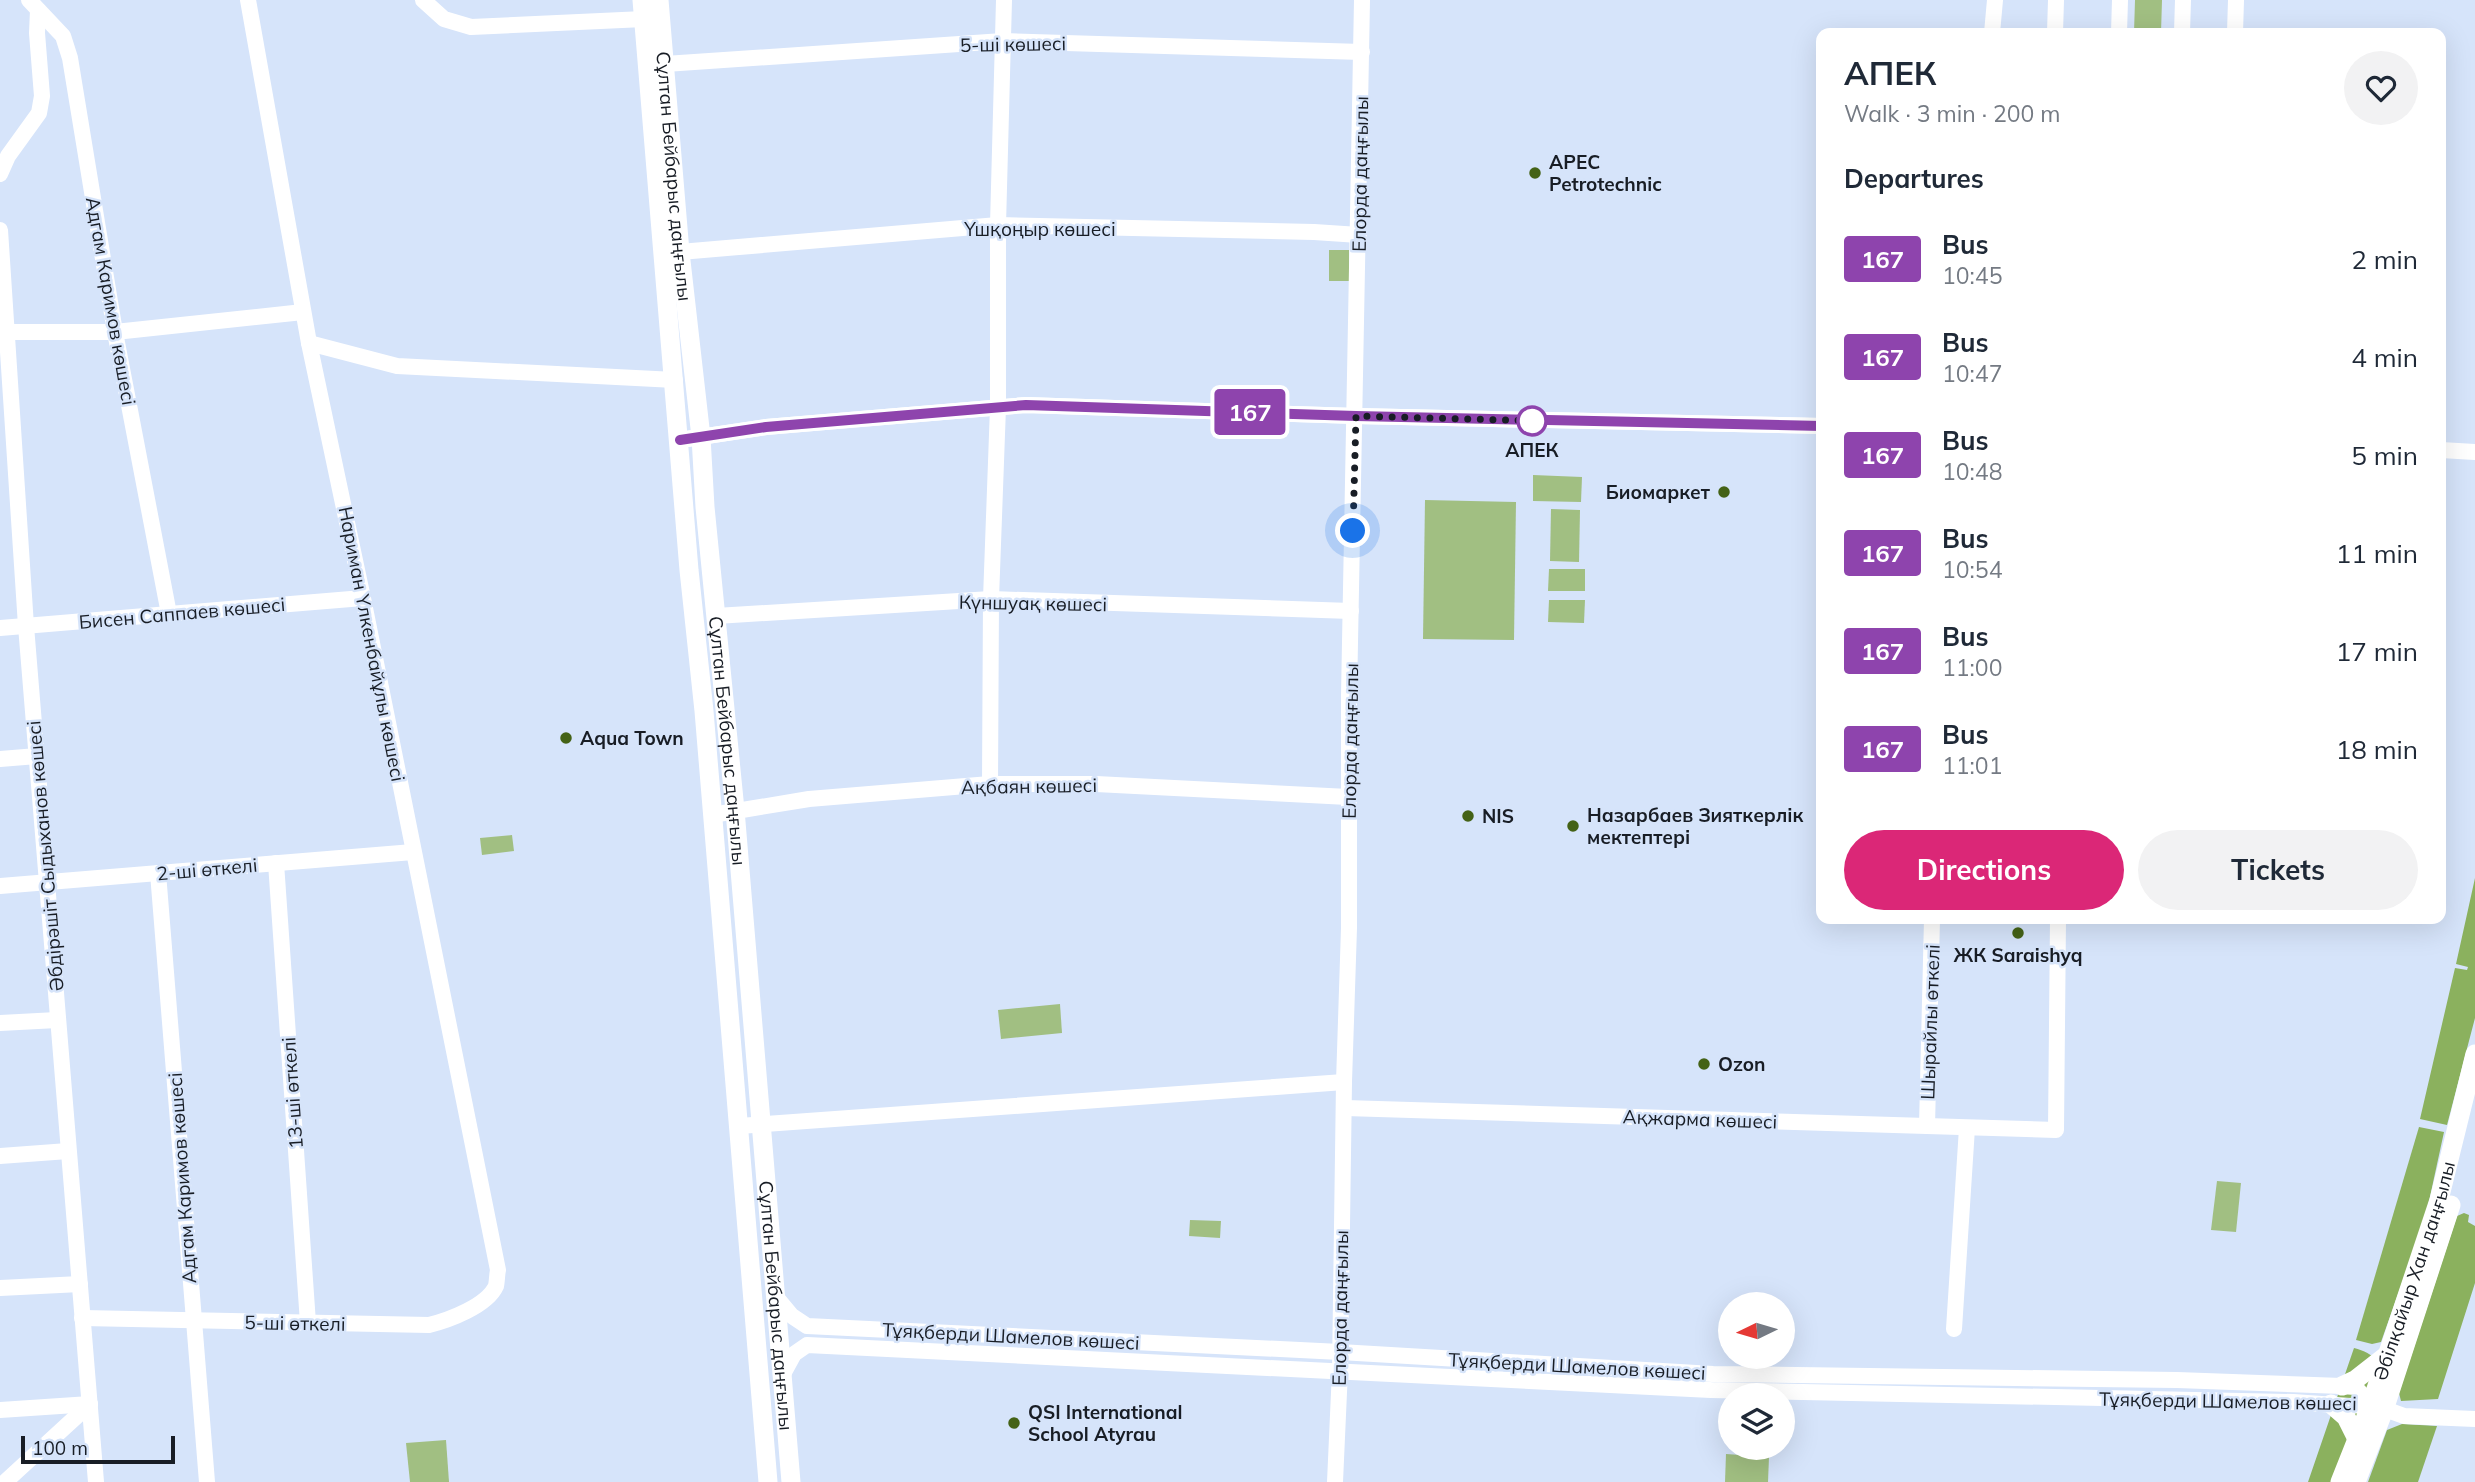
<!DOCTYPE html>
<html lang="en">
<head>
<meta charset="utf-8">
<style>
  :root { --surface:#fff; --page:#f2f2f3; --text:#1f2937; --muted:#747a83; --accent:#db2777 }
  body { margin:0; font-family:Mulish,sans-serif; background:var(--page); color:var(--text); height:100vh; display:flex; flex-direction:column; font-size:26px; white-space:nowrap }
  * { box-sizing:border-box; margin:0 }
  p { font-size:23px; color:var(--muted) }
  .icon { flex:none; width:38px; height:38px; fill:none; stroke:currentColor; stroke-width:2; stroke-linecap:round; stroke-linejoin:round }
  .map { position:relative; flex:1; overflow:hidden }
  .drawer { position:absolute; left:1816px; top:28px; width:630px; height:896px; display:flex; flex-direction:column; background:var(--surface); border-radius:14px; box-shadow:0 7px 28px #0002 }
  .drawer>* { flex:none }
  .badge { padding:0 14px; border-radius:5px; font-size:24px; line-height:46px }
  .needle { width:46px; rotate:265deg }
  .buttons { position:absolute; left:1718px; top:1292px; display:grid; gap:14px }
  .buttons a { display:grid; place-items:center; width:77px; height:77px; border-radius:50%; background:var(--surface); box-shadow:0 7px 28px #0002; font-size:35px }
  .scale { position:absolute; left:21px; bottom:18px; width:154px; box-sizing:border-box; padding-left:7px; border:4px solid #181d25; border-top:0; font-size:19px; line-height:24px; white-space:nowrap; color:#181d25; -webkit-text-stroke:5px #d6e4fa; paint-order:stroke }
  .you { position:absolute; width:35px; height:35px; margin:-18px; border:5px solid #fff; border-radius:50%; background:#1a73e8; box-shadow:0 0 0 10px #1a73e833 }
  .map>.badge { position:absolute; translate:-50% -50%; box-shadow:0 0 0 4px #fff }
  h2 { padding:0 28px; font-size:26px; line-height:63px }
  .round { display:grid; place-items:center; flex:none; width:74px; height:74px; border-radius:37px; background:var(--page) }
  .head { display:flex; align-items:center; justify-content:space-between; height:119px; padding:0 28px }
  h1 { font-size:33px; font-weight:700; line-height:52px }
  .primary-button { display:flex; gap:14px; margin-top:auto; padding:14px 28px }
  .primary-button a { flex:1; height:80px; border-radius:42px; background:var(--accent); color:#fff; font-size:28px; font-weight:700; line-height:80px; text-align:center }
  .primary-button a+a { background:var(--page); color:var(--text) }
  ul { padding:0; list-style:none }
  li { display:flex; align-items:center; gap:21px; height:98px; padding:0 28px }
  li div { flex:1 }
  li b { display:block; font-size:26px }
  li em { font-style:normal }
  li .badge { min-width:77px; font-weight:700; text-align:center }
  .map>svg:first-child { display:block }
</style>
</head>
<body>
<div class="map">
<svg width="2475" height="1482" viewBox="0 0 2475 1482">
  <rect width="100%" height="100%" fill="#d6e4fa"/>
  <g fill="#a1bf82">
    <polygon points="2135,0 2162,0 2161,33 2134,33"/>
    <rect x="1329" y="250" width="20" height="31"/>
    <polygon points="1533,475 1582,477 1581,502 1533,501"/>
    <polygon points="1425,500 1516,502 1514,640 1423,639"/>
    <polygon points="1551,509 1580,510 1579,562 1550,561"/>
    <polygon points="1549,569 1585,569 1585,591 1548,591"/>
    <polygon points="1549,600 1585,600 1584,623 1548,622"/>
    <polygon points="512,835 514,851 482,855 480,838"/>
    <polygon points="1060,1004 1062,1033 1001,1039 998,1010"/>
    <polygon points="2217,1181 2241,1183 2236,1232 2211,1230"/>
    <polygon points="1190,1220 1221,1221 1220,1238 1189,1236"/>
    <polygon points="446,1440 449,1482 410,1482 406,1443"/>
    <polygon points="1726,1454 1769,1457 1768,1482 1725,1482"/>
  </g>
  <g fill="#8bb15e">
    <polygon points="2475,878 2475,1018 2447,1125 2420,1119 2455,968 2467,970 2468,967 2456,964"/>
    <polygon points="2419,1127 2444,1132 2426,1215 2381,1342 2372,1344 2356,1340"/>
    <polygon points="2464,1213 2469,1215 2468,1222 2475,1226 2475,1283 2438,1399 2401,1401 2399,1393 2457,1216"/>
    <path d="M2354 1348C2364 1351 2372 1353 2377 1363L2334 1482H2308Z"/>
    <polygon points="2402,1424 2437,1426 2418,1482 2368,1482 2387,1430"/>
  </g>
  <g fill="none" stroke-linecap="round" stroke-linejoin="round">
    <g stroke="#fff" stroke-width="16">
      <polyline points="29,0 63,36 70,58 115,332 169,614"/>
      <polyline points="423,0 444,19 471,27 644,19"/>
      <polyline points="1992,33 1995,0"/>
      <polyline points="2055,33 2056,0"/>
      <polyline points="2119,33 2120,0"/>
      <polyline points="2182,33 2183,0"/>
      <polyline points="2235,33 2236,0"/>
      <polyline points="665,64 1003,41 1362,52"/>
      <polyline points="0,174 8,156 39,113 42,96 37,33 38,10"/>
      <polyline points="0,230 26,626 96,1482"/>
      <polyline points="680,252 998,225 1314,232 1359,235"/>
      <polyline points="0,332 115,332 303,312"/>
      <polyline points="309,343 397,366 675,380"/>
      <polyline points="680,440 766,427 1026,405 1356,416 1822,426"/>
      <polyline points="2441,450 2475,452"/>
      <polyline points="716,616 991,599 1351,611"/>
      <polyline points="0,628 363,598"/>
      <polyline points="0,759 37,756"/>
      <polyline points="990,784 991,599 998,407 998,225 1004,0"/>
      <polyline points="712,815 809,799 990,784 1096,784 1348,797"/>
      <polyline points="276,863 308,1323"/>
      <polyline points="158,873 207,1482"/>
      <polyline points="0,886 413,852"/>
      <polyline points="0,1023 57,1020"/>
      <polyline points="1345,1108 2056,1130 2058,919"/>
      <polyline points="739,1126 1344,1082"/>
      <polyline points="1927,1126 1932,919"/>
      <polyline points="0,1156 68,1151"/>
      <polyline points="0,1288 80,1284"/>
      <polyline points="777,1298 792,1316 807,1326 1340,1352 1713,1374 2177,1380 2342,1386 2355,1387 2371,1404 2404,1416 2475,1419"/>
      <path d="M82 1318 429 1325C449 1320 487 1306 496 1286 497 1282 497 1274 498 1270L363 598 309 343 248 0"/>
      <polyline points="1954,1329 1967,1128"/>
      <polyline points="782,1376 794,1354 807,1345 1711,1390 2293,1402 2350,1406 2371,1404"/>
      <polyline points="0,1410 90,1404"/>
      <polyline points="5,1482 90,1404"/>
      <polyline points="1335,1482 1340,1370 1344,1082 1349,928 1349,696 1362,0"/>
    </g>
    <g stroke="#fff" stroke-width="19">
      <polyline points="642,0 689,570 704,711 768,1482"/>
      <path id="s1" d="M659 0 680 252 701 437 705 507 735 810 791 1482"/>
      <polyline points="2342,1386 2355,1380 2387,1355"/>
      <polyline points="2331,1404 2346,1417 2356,1437"/>
      <path id="s2" d="M2340 1482 2371 1404 2439 1200 2475 1054"/>
      <polyline points="2356,1482 2384,1410 2451,1205"/>
    </g>
  </g>
  <g fill="none" stroke-linecap="round" stroke-linejoin="round">
    <g stroke="#fff" stroke-width="16">
      <polyline id="line" points="680,440 766,427 1026,405 1356,416 1822,426"/>
    </g>
    <use href="#line" stroke="#8e44ad" stroke-width="10"/>
    <polyline stroke="#181d25" stroke-width="7" stroke-dasharray="0 12.6" points="1353,531 1356,416 1542,421 1532,421"/>
  </g>
  <g fill="#446216" stroke="#d6e4fa" stroke-width="2.5">
    <circle cx="1535" cy="173" r="7"/>
    <circle cx="1724" cy="492" r="7"/>
    <circle cx="566" cy="738" r="7"/>
    <circle cx="1468" cy="816" r="7"/>
    <circle cx="1573" cy="826" r="7"/>
    <circle cx="2018" cy="933" r="7"/>
    <circle cx="1704" cy="1064" r="7"/>
    <circle cx="1014" cy="1423" r="7"/>
  </g>
  <circle fill="#fff" stroke="#8e44ad" stroke-width="3.5" cx="1532" cy="421" r="14"/>
  <g text-anchor="middle" dominant-baseline="central" stroke-width="5" stroke-linejoin="round" paint-order="stroke">
    <g font-size="19" fill="#181d25" stroke="#d6e4fa">
      <text transform="translate(1013 44) rotate(-1)">5-ші көшесі</text>
      <text transform="translate(1360 174) rotate(-89)">Елорда даңғылы</text>
      <text stroke="none"><textPath href="#s1" startOffset="177">Сұлтан Бейбарыс даңғылы</textPath></text>
      <text x="1040" y="229">Үшқоңыр көшесі</text>
      <text transform="translate(111 301) rotate(80)">Адгам Каримов көшесі</text>
      <text transform="translate(1033 603) rotate(1)">Күншуақ көшесі</text>
      <text transform="translate(182 613) rotate(-5)">Бисен Саппаев көшесі</text>
      <text transform="translate(372 644) rotate(79)">Нариман Үлкенбайұлы көшесі</text>
      <text stroke="none"><textPath href="#s1" startOffset="744">Сұлтан Бейбарыс даңғылы</textPath></text>
      <text transform="translate(1350 741) rotate(-89)">Елорда даңғылы</text>
      <text transform="translate(1029 786) rotate(-1)">Ақбаян көшесі</text>
      <text transform="translate(45 856) rotate(-95)">Әбдірәшіт Сыдыханов көшесі</text>
      <text transform="translate(207 869) rotate(-5)">2-ші өткелі</text>
      <text transform="translate(1930 1022) rotate(-88)">Шырайлы өткелі</text>
      <text transform="translate(292 1093) rotate(-94)">13-ші өткелі</text>
      <text transform="translate(1700 1119) rotate(2)">Ақжарма көшесі</text>
      <text transform="translate(182 1178) rotate(-94)">Адгам Каримов көшесі</text>
      <text stroke="none"><textPath href="#s2" startOffset="224">Әбілқайыр Хан даңғылы</textPath></text>
      <text stroke="none"><textPath href="#s1" startOffset="1311">Сұлтан Бейбарыс даңғылы</textPath></text>
      <text transform="translate(1340 1308) rotate(-89)">Елорда даңғылы</text>
      <text transform="translate(295 1323) rotate(1)">5-ші өткелі</text>
      <text transform="translate(1011 1336) rotate(3)">Тұяқберди Шамелов көшесі</text>
      <text transform="translate(1577 1366) rotate(3)">Тұяқберди Шамелов көшесі</text>
      <text transform="translate(2228 1401) rotate(1)">Тұяқберди Шамелов көшесі</text>
    </g>
    <g font-size="19" font-weight="bold" fill="#181d25" stroke="#d6e4fa" text-anchor="start">
      <text x="1549" y="162">APEC<tspan x="1549" dy="22">Petrotechnic</tspan></text>
      <text x="1710" y="492" text-anchor="end">Биомаркет</text>
      <text x="580" y="738">Aqua Town</text>
      <text x="1587" y="815">Назарбаев Зияткерлік<tspan x="1587" dy="22">мектептері</tspan></text>
      <text x="1482" y="816">NIS</text>
      <text x="2018" y="955" text-anchor="middle">ЖК Saraishyq</text>
      <text x="1718" y="1064">Ozon</text>
      <text x="1028" y="1412">QSI International<tspan x="1028" dy="22">School Atyrau</tspan></text>
    </g>
    <g font-size="19" font-weight="bold" fill="#181d25" stroke="#d6e4fa">
      <text x="1532" y="450">АПЕК</text>
    </g>
  </g>
</svg>
<div class="buttons">
<a><svg class="needle" viewBox="-14 -14 28 28"><path d="M0-13l5 13h-10z" fill="#e53935"/><path d="M0 13l5-13h-10z" fill="#747a83"/></svg></a>
<a><svg class="icon" aria-label="layers" viewBox="0 0 24 24"><path d="M12 4l9 5-9 5-9-5zM3 14l9 5 9-5"/></svg></a>
</div>
<div class="scale">100 m</div>
<div class="you" style="left:1353px;top:531px"></div>
<b class="badge" style="left:1250px;top:412px;background:#8e44ad;color:#fff">167</b>
<section class="drawer">
<div class="head"><div><h1>АПЕК</h1><p>Walk · 3 min · 200 m</p></div><a class="round"><svg class="icon" aria-label="heart" viewBox="0 0 24 24"><path d="M12 20l-8-8c-3-5 5-10 8-4 3-6 11-1 8 4z"/></svg></a></div>
<h2>Departures</h2>
<ul>
<li><span class="badge" style="background:#8e44ad;color:#fff">167</span><div><b>Bus</b><p>10:45</p></div><em>2 min</em></li>
<li><span class="badge" style="background:#8e44ad;color:#fff">167</span><div><b>Bus</b><p>10:47</p></div><em>4 min</em></li>
<li><span class="badge" style="background:#8e44ad;color:#fff">167</span><div><b>Bus</b><p>10:48</p></div><em>5 min</em></li>
<li><span class="badge" style="background:#8e44ad;color:#fff">167</span><div><b>Bus</b><p>10:54</p></div><em>11 min</em></li>
<li><span class="badge" style="background:#8e44ad;color:#fff">167</span><div><b>Bus</b><p>11:00</p></div><em>17 min</em></li>
<li><span class="badge" style="background:#8e44ad;color:#fff">167</span><div><b>Bus</b><p>11:01</p></div><em>18 min</em></li>
</ul>
<div class="primary-button"><a>Directions</a><a>Tickets</a></div>
</section>
</div>
</body>
</html>
